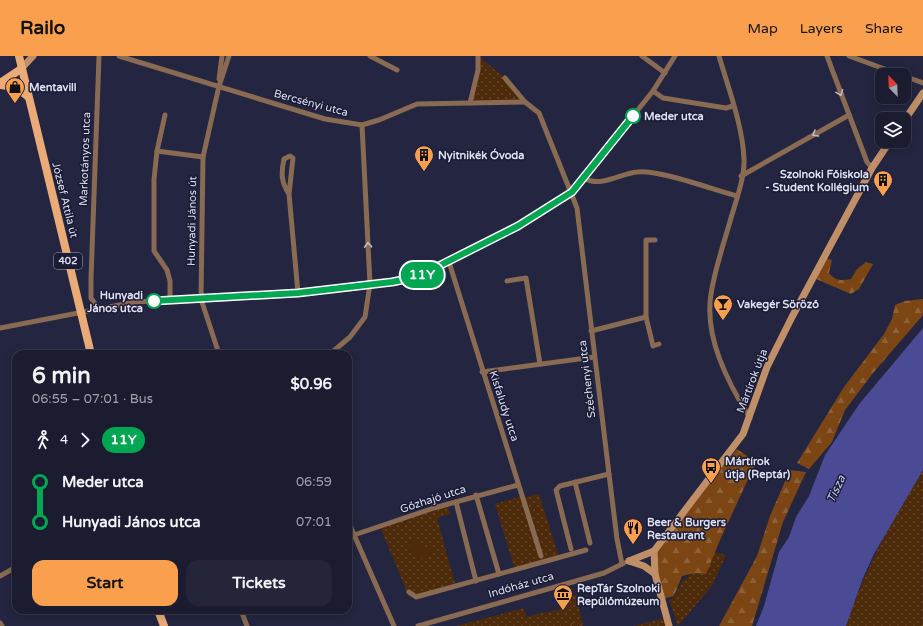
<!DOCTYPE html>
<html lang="en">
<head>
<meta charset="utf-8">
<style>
  :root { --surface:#1b1c30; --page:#242538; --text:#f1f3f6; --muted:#a0a1ab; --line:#393a4c; --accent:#fa9f4e }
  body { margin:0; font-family:"Varela Round",sans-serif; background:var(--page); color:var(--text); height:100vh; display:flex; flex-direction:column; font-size:15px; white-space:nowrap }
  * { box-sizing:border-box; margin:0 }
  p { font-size:13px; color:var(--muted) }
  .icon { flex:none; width:22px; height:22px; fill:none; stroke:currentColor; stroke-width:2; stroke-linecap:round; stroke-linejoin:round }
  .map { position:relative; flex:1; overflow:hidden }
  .sheet { position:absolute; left:12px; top:294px; width:340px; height:264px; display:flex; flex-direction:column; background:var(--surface); border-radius:12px; box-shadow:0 2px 10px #0003,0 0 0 1px var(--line) }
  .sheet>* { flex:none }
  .badge { padding:0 8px; border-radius:13px; font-size:14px; line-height:26px }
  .needle { width:26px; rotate:337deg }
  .buttons { position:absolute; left:875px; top:12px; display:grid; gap:8px }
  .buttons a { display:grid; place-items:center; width:36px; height:36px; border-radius:8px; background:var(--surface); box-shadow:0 2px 10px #0003,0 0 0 1px var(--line); font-size:20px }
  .map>.badge { position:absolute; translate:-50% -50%; box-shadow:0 0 0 2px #fff }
  .legs { display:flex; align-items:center; gap:6px; height:44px; padding:0 20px; font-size:13px }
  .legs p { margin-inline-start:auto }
  .summary { display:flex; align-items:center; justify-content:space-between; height:68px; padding:0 20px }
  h1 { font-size:22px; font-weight:700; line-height:30px }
  .primary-button { display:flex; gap:8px; margin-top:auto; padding:8px 20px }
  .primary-button a { flex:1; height:46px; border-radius:12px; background:var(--accent); color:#111; font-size:16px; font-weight:700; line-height:46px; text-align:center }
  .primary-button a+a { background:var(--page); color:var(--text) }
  ul { padding:0 20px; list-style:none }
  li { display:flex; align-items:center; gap:14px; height:40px; font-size:15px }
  li i { display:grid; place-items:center; width:6px; height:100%; margin:0 5px; background:currentColor }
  li i::after { content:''; width:10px; height:10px; margin:-5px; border:3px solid; border-radius:50%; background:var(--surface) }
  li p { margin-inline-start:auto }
  li:first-child i { background:linear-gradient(#0000 50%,currentColor 0) }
  li:last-child i { background:linear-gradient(currentColor 50%,#0000 0) }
  header { display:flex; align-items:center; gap:24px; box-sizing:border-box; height:56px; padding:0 20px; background:var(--accent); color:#111 }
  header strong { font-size:19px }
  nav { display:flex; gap:22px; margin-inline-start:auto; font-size:14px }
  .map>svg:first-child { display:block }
</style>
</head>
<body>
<header>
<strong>Railo</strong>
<nav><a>Map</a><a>Layers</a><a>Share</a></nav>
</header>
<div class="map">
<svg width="923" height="570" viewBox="0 0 923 570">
  <defs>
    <pattern id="grass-dots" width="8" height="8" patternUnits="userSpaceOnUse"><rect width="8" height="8" fill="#4d2b0a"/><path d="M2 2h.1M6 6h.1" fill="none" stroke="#66492e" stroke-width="1.8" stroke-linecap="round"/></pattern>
    <pattern id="forest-firs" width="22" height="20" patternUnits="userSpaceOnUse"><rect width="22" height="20" fill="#7b4614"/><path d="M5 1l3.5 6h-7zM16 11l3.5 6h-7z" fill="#8d6037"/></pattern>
    <pattern id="garden-furrows" width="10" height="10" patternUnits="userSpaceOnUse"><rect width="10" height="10" fill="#4d2b0a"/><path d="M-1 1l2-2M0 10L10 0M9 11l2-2" fill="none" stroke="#66492e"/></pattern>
  </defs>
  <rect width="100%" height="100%" fill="#242540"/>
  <g fill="url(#grass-dots)">
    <polygon points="478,0 505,22 525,46 470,47"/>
    <path d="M923 414V570H846C864 514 892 464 923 414Z"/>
    <polygon points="539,438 559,501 515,514 495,448 522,440 522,442"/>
    <polygon points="447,449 450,458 437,462 456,531 409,541 381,473 383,469"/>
    <polygon points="714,496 726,499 712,530 678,570 669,544 674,542 683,524 689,521 698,502"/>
    <polygon points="576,539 583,570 456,570 524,552 526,561 564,552 562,543"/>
    <polygon points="665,562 667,570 633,570"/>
  </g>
  <g fill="url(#forest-firs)">
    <path d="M826 202 832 204 829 217C835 225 842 225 851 223L857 213 866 206 873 208 859 233 851 238 816 223Z"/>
    <polygon points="923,243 923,259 873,317 845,354 832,386 809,413 797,407 844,331 884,278 892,263 895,249 905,245"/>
    <polygon points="737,393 756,406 720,484 706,518 695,517 682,520 674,540 662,543 654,495"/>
    <polygon points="790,414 806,416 783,466 752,570 719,570 757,500 770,460"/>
  </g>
  <polygon fill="url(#garden-furrows)" points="582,565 583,570 557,570"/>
  <polygon fill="#4d2b0a" points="413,484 432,494 427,505 407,494"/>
  <polygon fill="#4b4b95" points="923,272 923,414 874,498 863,522 846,570 756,570 764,550 779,496 789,481 796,461 809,440 825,399 860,347"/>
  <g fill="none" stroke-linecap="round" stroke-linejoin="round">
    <g stroke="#896a52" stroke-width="5">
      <polyline points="119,0 325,63 362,69 379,64 417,48 525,46"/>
      <polyline points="370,0 397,14"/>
      <polyline points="642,0 665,17"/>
      <path d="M719 0C728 31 743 71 744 103 745 120 736 145 731 162 724 187 715 212 711 238 704 281 728 327 750 362"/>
      <polyline points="827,0 867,106 872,112"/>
      <polyline points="849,0 901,19"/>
      <polyline points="904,20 923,27"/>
      <polyline points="505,22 525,46 539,57 577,152 609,418 617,483 622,508"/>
      <polyline points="219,23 222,0"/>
      <polyline points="653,35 663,42 726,52 733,50"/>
      <polyline points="470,47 478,14 478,0"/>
      <polyline points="165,59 157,95 154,123 154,195 167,214 170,225 170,244"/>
      <polyline points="157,95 203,101"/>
      <polyline points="741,120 849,59"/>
      <path d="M584 122C601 132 619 118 637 116 658 113 714 134 737 140"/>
      <path d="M289 138C281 126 281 117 284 103L290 100 293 102 289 138 298 237"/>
      <polyline points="655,184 646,184 646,261 653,290 659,288"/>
      <polyline points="449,206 541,500"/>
      <polyline points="507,225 526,222 540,308"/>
      <polyline points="98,252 91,242 91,223 99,0"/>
      <polyline points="0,272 135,246 298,237 392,226 417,221 518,170 572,136 653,35 675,0"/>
      <polyline points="591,275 646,261"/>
      <polyline points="219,298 201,243 203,101 219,30 229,0"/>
      <polyline points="330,298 350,281 365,261 370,228 362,69"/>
      <polyline points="482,316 594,301"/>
      <polyline points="575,426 590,487"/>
      <polyline points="476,439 499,518"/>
      <polyline points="456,446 476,525"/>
      <polyline points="348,465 394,570"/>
      <polyline points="354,479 434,452 518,429"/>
      <polyline points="571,493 556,434 560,430 609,418"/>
      <polyline points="0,520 16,511"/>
      <polyline points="409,536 416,541 586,494"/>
      <polyline points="241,554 247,570"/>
      <polyline points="0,567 2,570"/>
      <polyline points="418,570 604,517 624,507"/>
    </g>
    <g stroke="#c08f67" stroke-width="7">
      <polyline points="21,13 33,0"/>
      <polyline points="904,65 923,37"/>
      <polyline points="654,495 655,518 669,570"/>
      <polyline points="629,505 654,495 657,491 743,378 767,311 792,261 872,112 890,85"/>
      <polyline points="629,505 644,510 655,518"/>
    </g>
    <g stroke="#eaab77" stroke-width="8">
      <polyline points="19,0 91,298"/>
      <polyline points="0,27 21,13"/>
      <polyline points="0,29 16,31 27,40"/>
      <polyline points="158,554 164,570"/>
    </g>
  </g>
  <defs><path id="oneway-chevron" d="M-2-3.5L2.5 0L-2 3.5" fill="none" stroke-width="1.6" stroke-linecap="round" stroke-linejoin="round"/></defs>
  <g stroke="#c4bcc1">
    <use href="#oneway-chevron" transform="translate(840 37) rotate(69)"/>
    <use href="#oneway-chevron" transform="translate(815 78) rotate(150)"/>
    <use href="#oneway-chevron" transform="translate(368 189) rotate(-93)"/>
  </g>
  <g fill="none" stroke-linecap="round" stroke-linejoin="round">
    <g stroke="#fff" stroke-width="9">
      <polyline id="line-1" points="154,245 298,237 392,226 417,221 518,170 572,136 633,60"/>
    </g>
    <use href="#line-1" stroke="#00a651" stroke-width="6"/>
  </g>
  <defs>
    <g id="shop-pin" transform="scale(1)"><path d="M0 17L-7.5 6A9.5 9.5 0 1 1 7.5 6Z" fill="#fa9f4e" stroke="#1b1b36"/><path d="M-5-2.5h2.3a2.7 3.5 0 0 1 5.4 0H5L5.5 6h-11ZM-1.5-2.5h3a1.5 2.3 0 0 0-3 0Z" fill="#111"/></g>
    <g id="building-pin" transform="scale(1)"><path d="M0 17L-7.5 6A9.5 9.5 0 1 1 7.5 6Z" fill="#fa9f4e" stroke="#1b1b36"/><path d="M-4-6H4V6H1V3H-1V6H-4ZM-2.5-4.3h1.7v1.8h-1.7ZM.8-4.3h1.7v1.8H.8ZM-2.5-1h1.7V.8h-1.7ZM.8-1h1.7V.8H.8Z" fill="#111"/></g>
    <g id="bar-pin" transform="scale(1)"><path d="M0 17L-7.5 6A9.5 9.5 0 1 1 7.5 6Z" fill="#fa9f4e" stroke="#1b1b36"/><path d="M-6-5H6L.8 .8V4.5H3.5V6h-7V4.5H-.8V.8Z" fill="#111"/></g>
    <g id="bus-pin" transform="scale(1)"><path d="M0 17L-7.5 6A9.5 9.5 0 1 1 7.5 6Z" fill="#fa9f4e" stroke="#1b1b36"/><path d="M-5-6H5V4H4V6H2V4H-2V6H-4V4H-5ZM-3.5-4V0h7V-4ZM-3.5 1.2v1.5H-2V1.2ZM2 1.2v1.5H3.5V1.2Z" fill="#111"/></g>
    <g id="restaurant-pin" transform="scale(1)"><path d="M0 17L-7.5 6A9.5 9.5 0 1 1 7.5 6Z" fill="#fa9f4e" stroke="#1b1b36"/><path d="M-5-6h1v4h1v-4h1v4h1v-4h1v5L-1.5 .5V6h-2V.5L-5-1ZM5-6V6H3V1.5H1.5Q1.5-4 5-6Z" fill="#111"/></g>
    <g id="museum-pin" transform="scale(1)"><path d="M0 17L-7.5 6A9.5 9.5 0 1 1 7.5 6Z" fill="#fa9f4e" stroke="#1b1b36"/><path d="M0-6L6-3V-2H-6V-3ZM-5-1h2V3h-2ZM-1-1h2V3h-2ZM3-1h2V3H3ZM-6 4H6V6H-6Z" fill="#111"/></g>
  </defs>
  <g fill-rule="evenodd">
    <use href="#shop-pin" x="15" y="31"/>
    <use href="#building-pin" x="424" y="99"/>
    <use href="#building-pin" x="883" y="124"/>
    <use href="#bar-pin" x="723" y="248"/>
    <use href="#bus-pin" x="711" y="411"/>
    <use href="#restaurant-pin" x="633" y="472"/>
    <use href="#museum-pin" x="563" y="538"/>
  </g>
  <g fill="#fff" stroke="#00a651" stroke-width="2">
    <circle cx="633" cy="60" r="7"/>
    <circle cx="154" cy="245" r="7"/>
  </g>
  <g text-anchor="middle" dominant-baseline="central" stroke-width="3" stroke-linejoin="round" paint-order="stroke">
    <rect fill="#1b1b36" stroke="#a3a4b9" stroke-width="1" x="54" y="197" width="28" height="16" rx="3"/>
    <g font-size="10" font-weight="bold" fill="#dddff1">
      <text x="68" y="205">402</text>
    </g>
    <g font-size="11" font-weight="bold" fill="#dddff1" stroke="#1b1b36" text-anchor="start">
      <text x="29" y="31">Mentavill</text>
      <text x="438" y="99">Nyitnikék Óvoda</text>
      <text x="869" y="118" text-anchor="end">Szolnoki Főiskola<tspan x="869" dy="13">- Student Kollégium</tspan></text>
      <text x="737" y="248">Vakegér Söröző</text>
      <text x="725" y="405">Mártírok<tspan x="725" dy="13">útja (Reptár)</tspan></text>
      <text x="647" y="466">Beer &amp; Burgers<tspan x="647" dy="13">Restaurant</tspan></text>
      <text x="577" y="532">RepTár Szolnoki<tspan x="577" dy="13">Repülőmúzeum</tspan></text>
    </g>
    <g font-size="11" fill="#dddff1" stroke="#1b1b36">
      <text transform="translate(311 47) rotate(15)">Bercsényi utca</text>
      <text transform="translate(85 103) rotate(-88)">Markotányos utca</text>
      <text transform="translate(65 144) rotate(76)">József Attila út</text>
      <text transform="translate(192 165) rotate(-89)">Hunyadi János út</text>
      <text transform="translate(587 323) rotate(-97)">Széchenyi utca</text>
      <text transform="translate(752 325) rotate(-69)">Mártírok útja</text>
      <text transform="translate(504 350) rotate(72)">Kisfaludy utca</text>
      <text transform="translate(433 443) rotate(-18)">Gőzhajó utca</text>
      <text transform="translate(521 529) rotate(-16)">Indóház utca</text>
    </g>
    <g font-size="11" font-weight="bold" fill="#dddff1" stroke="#1b1b36" text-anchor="start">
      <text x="644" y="60">Meder utca</text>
      <text x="143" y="239" text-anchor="end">Hunyadi<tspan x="143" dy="13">János utca</tspan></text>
    </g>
    <g font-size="12" font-style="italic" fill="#c2c6f1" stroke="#1b1b36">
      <text transform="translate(836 433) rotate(-65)">Tisza</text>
    </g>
  </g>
</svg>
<div class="buttons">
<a><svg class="needle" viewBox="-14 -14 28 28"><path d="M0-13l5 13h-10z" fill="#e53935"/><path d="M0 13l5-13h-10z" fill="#a0a1ab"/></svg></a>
<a><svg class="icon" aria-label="layers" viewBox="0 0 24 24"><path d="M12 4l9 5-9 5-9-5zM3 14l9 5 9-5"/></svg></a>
</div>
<b class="badge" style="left:422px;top:219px;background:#00a651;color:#fff">11Y</b>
<section class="sheet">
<div class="summary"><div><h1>6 min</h1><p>06:55 – 07:01 · Bus</p></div><b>$0.96</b></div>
<div class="legs"><svg class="icon" aria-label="walk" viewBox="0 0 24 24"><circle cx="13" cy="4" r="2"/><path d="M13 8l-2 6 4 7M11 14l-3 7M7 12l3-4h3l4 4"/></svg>4<svg class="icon" aria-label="forward" viewBox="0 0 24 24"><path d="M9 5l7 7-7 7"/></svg><b class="badge" style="background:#00a651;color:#fff">11Y</b></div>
<ul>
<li><i style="color:#00a651"></i><b>Meder utca</b><p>06:59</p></li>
<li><i style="color:#00a651"></i><b>Hunyadi János utca</b><p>07:01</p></li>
</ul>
<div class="primary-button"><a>Start</a><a>Tickets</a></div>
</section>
</div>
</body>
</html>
